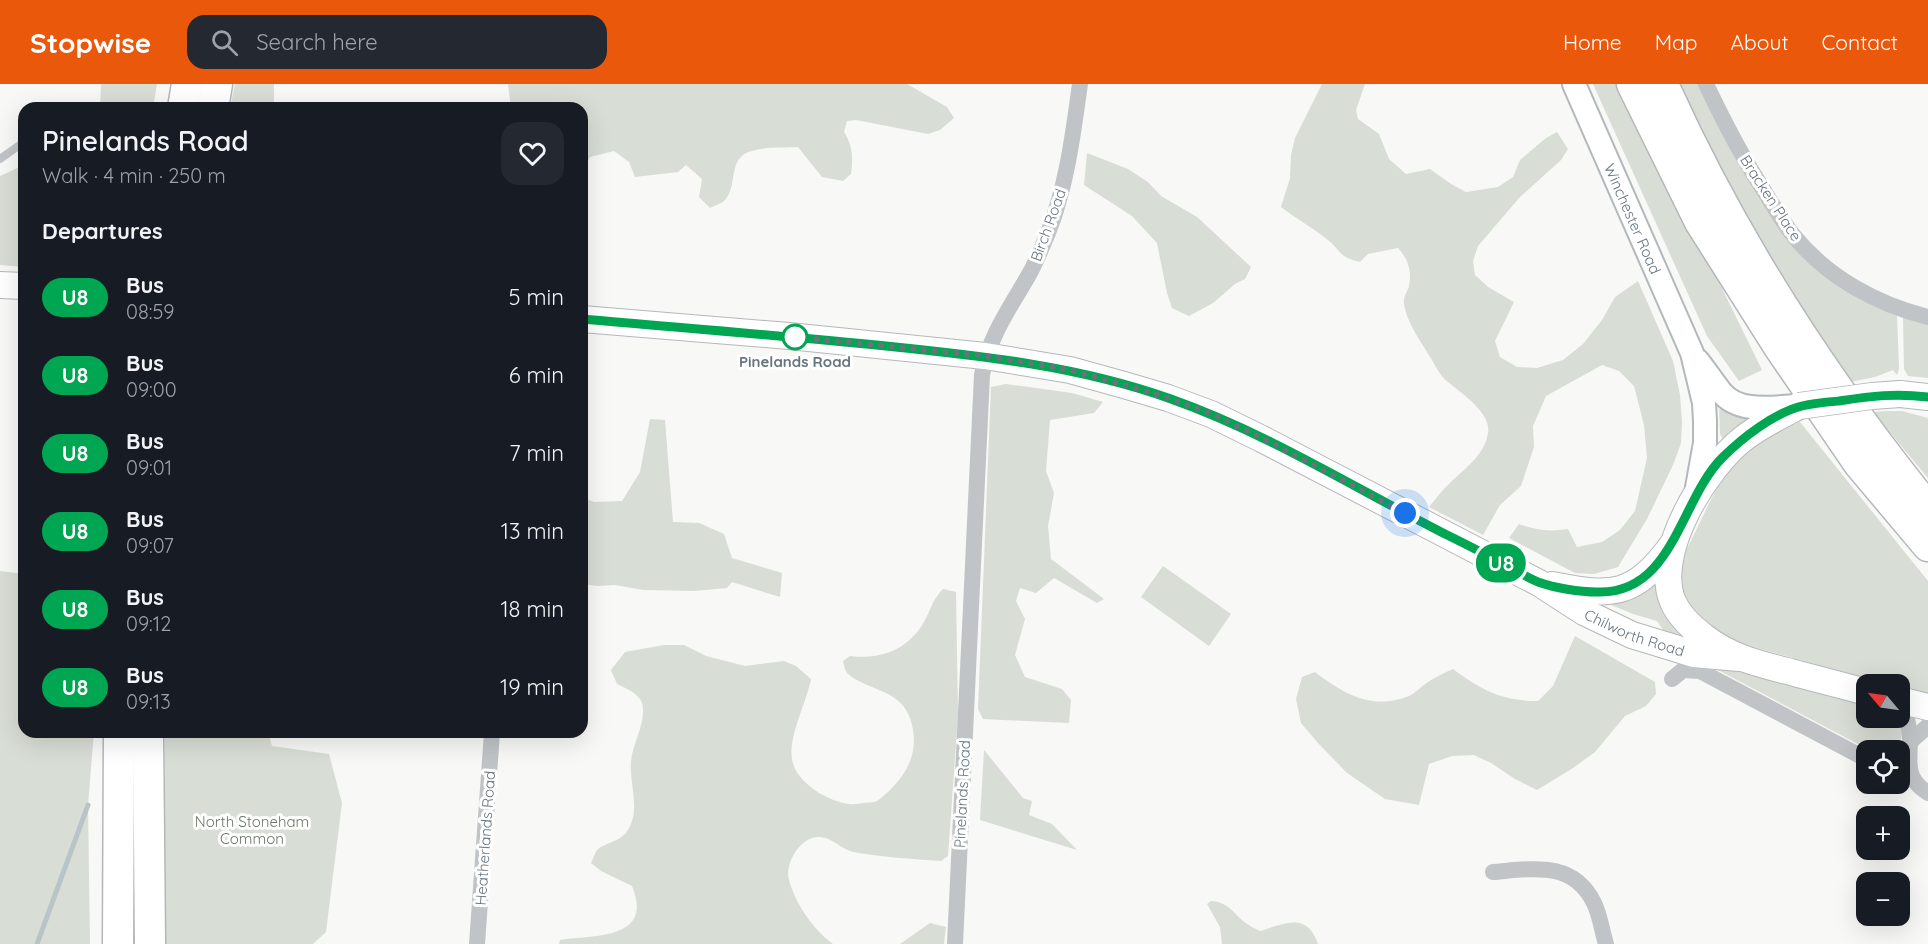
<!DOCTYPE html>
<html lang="en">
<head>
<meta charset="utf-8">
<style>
  :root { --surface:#171b24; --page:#242831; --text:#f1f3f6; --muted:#9ea1a6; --accent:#ea580c }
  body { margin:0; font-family:Quicksand,sans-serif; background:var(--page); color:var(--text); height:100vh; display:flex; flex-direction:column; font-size:22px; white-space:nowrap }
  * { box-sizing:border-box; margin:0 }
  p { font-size:20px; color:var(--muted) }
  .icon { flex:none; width:33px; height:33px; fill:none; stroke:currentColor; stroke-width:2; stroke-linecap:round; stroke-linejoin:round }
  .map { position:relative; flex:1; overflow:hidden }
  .side { position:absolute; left:18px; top:18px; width:570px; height:636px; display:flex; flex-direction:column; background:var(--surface); border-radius:18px; box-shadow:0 6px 24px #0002 }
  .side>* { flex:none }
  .badge { padding:0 12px; border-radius:20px; font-size:21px; line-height:39px }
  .needle { width:39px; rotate:299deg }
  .tools { position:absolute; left:1856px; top:590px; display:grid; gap:12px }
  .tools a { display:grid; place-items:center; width:54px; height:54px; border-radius:12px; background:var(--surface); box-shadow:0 6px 24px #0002; font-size:30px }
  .you { position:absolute; width:30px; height:30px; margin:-15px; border:4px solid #fff; border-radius:50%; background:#1a73e8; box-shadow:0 0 0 9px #1a73e833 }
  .map>.badge { position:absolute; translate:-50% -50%; box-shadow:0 0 0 3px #fff }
  h2 { padding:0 24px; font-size:22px; line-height:54px }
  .round { display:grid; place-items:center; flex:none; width:63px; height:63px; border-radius:18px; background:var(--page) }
  .head { display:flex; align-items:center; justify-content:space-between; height:102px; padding:0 24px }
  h1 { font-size:28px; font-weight:600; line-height:45px }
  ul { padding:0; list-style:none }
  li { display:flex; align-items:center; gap:18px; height:78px; padding:0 24px }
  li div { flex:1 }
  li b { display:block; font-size:22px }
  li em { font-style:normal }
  li .badge { min-width:66px; font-weight:700; text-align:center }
  header { display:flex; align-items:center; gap:36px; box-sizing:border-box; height:84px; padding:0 30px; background:var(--accent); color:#fff }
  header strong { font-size:28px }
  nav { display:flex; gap:33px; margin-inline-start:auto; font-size:21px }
  .search { width:420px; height:54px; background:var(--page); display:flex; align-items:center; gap:15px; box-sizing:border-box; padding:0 21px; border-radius:18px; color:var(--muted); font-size:22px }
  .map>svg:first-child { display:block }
</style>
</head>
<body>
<header>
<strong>Stopwise</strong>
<div class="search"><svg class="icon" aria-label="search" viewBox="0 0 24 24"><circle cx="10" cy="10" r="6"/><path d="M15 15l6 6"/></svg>Search here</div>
<nav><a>Home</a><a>Map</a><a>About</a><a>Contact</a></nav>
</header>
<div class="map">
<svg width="1928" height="860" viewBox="0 0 1928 860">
  <rect width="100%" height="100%" fill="#f8f8f6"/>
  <g fill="#d8ddd5">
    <polygon points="101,0 157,0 153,24 100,24"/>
    <polygon points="235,0 274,0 274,24 230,24"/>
    <path d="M508 0H907L947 23 954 34 940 46 928 50 856 36 847 37 844 48C853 62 853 74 851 90L843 97 822 93 798 63C782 64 761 62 746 69 728 78 738 105 723 118 719 120 714 122 710 124L699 113 702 95 686 81 678 88 635 93 629 78 614 67 590 73 582 88V24H511Z"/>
    <path d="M1322 0H1365L1356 26 1358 35 1379 50 1389 75 1406 90 1430 85 1451 100 1466 108 1498 103 1513 93 1520 76 1546 54 1557 48 1568 65 1561 76 1520 113 1478 162 1473 177 1475 191 1488 203 1514 218 1495 257 1500 273 1517 283 1537 284 1563 276 1583 260 1602 236 1615 213 1638 197 1673 277 1680 311 1682 339 1681 359 1673 381 1647 435 1618 483 1594 490 1575 489 1509 454 1519 440C1536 446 1550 448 1568 445L1577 463 1602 458 1620 446 1635 427 1647 374 1644 341 1634 302 1619 287 1602 281 1546 312 1533 342 1534 363 1521 402 1500 421 1483 451 1429 423C1436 415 1442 406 1450 399 1464 385 1485 371 1488 349 1492 329 1461 309 1448 298 1441 293 1436 283 1432 276 1422 259 1406 238 1404 219 1403 213 1408 207 1409 202 1412 186 1408 175 1398 164L1368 170 1360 178C1339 173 1343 169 1329 157 1314 144 1296 135 1281 123L1290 94 1291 71 1295 54Z"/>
    <polygon points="1593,0 1622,0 1762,286 1739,297 1707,252"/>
    <path d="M1677 0H1701L1811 180C1838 203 1863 220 1897 231L1899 285 1897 291 1893 286 1875 293 1845 299 1722 100Z"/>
    <polygon points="1087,69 1128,85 1148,98 1161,112 1197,133 1251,183 1245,195 1235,200 1213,219 1189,232 1172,224 1167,209 1157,159 1132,132 1084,101"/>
    <polygon points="24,81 24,183 0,181 0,92"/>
    <polygon points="1903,234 1928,240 1928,294 1908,292 1904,285"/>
    <polygon points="1006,300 1072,309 1103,318 1094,329 1050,336 1046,387 1054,409 1048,442 1051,475 1104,515 1097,519 1054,494 1036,509 1020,504 1016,517 1025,535 1015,571 1025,593 1062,605 1071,616 1069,639 983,635 978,625 991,303"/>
    <polygon points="1719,319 1752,331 1723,355 1720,350"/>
    <polygon points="1885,327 1902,327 1928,334 1928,394 1873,328"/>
    <polygon points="650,335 665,336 673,438 699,439 724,450 732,474 782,489 780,513 732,498 727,504 694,507 643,506 615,501 598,502 582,500 582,413 594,418 622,417 640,388"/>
    <polygon points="1800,338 1928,497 1928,611 1899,603 1899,600 1887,600 1746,561 1719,550 1705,540 1686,520 1679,499 1683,473 1723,391 1741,370 1782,344"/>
    <polygon points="1163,482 1231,530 1209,562 1141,513"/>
    <polygon points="0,487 24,490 24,648 94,648 88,721 90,860 0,860"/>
    <polygon points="1655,497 1695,558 1666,550 1657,537 1633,530 1609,520"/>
    <path d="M943 505 956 508 958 632 948 772 941 777C912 775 882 773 853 768 841 765 833 754 820 753 801 751 784 780 789 796 796 821 813 845 833 860H559L560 856C595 851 654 856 632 802L601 787 591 779C593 775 595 769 597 766 606 758 621 758 628 746 641 725 629 700 631 677 633 658 647 637 642 619 639 609 625 604 617 600L611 586 625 568 664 561H684L706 572 745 582 784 577 796 582 811 595C807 617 788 653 792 675 795 698 828 718 850 720 854 721 860 719 864 719 868 718 874 719 877 717 881 715 885 710 888 708 910 687 920 664 910 634 900 605 866 606 848 590 845 587 844 582 843 577L850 572C880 576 908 566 924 538 932 524 931 518 943 505Z"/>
    <path d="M1575 552 1655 598 1656 610 1646 622 1625 632 1595 668 1573 684 1537 706 1515 695 1491 679 1474 671 1452 672 1429 680 1419 721 1385 715 1347 689 1318 659 1301 639 1296 615 1302 593 1315 588C1344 610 1372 627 1409 612 1416 609 1421 602 1428 598 1435 593 1444 589 1453 585 1481 606 1502 617 1538 617L1553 602Z"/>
    <path d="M1677 578 1722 583 1866 619V633H1899C1903 647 1905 656 1892 666H1869L1720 587C1706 581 1686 585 1677 578Z"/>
    <polygon points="165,648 268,648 272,662 329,670 342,719 326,848 313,860 165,860"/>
    <polygon points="984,666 1023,714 1032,717 1029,731 1052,740 1077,766 980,736"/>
    <path d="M1211 817C1227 818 1232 827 1243 837 1248 841 1254 844 1260 847 1284 840 1307 827 1318 860H1222L1220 843 1207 820Z"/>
    <polygon points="930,839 946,843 944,860 900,860"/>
  </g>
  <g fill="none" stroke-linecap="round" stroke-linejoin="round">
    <polyline stroke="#b9c4c8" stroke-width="5" points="37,860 88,721"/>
    <g stroke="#b2b8bc" stroke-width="26">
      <g id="secondary">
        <path id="s1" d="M1574 0 1692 269 1704 319 1705 337V359L1696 409"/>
        <path d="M1698 277C1706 287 1713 298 1721 308 1739 330 1773 323 1798 322"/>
      </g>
    </g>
    <g stroke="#b4b8bb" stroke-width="28">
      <g id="primary">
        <polyline points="0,201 24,202"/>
        <path id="s2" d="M582 235 789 252 985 272 1070 286 1124 301 1168 314 1211 330 1262 355 1539 499 1584 528 1632 551 1694 570 1739 574"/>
        <polyline points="1900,310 1928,313"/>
        <path d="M1799 322C1780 332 1761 341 1744 354 1706 383 1652 469 1673 518 1679 531 1691 543 1703 552 1729 573 1759 580 1791 588 1816 595 1841 601 1866 608"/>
        <path d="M1552 501C1613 513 1634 513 1673 460"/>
        <polyline points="1899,616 1928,623"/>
      </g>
    </g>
    <g stroke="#b3b7ba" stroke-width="33">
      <g id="highway">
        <polyline points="1632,0 1700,138 1779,263 1859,380 1928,462"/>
        <path d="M1663 0C1732 154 1822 293 1928 424"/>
        <polyline points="183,24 187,0"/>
        <polyline points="213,24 217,0"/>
        <polyline points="148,648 150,860"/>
        <polyline points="118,860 119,648"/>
      </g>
    </g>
    <polyline stroke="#c0c4c7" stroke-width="8" points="0,75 24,58"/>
    <g stroke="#c0c4c7" stroke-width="16">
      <path d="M1706 0C1723 36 1741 71 1763 105 1772 120 1782 137 1793 151 1827 193 1876 220 1928 233"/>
      <polyline points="1672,595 1683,586 1700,587 1866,675"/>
      <path d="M1901 617C1906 630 1911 645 1910 659 1909 681 1906 695 1928 709"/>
      <polyline points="1910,658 1928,642"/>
      <path d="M1493 788C1532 785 1573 776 1594 819 1600 831 1602 847 1606 860"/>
      <polyline points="477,860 492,648"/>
      <path d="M955 860 982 291C989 251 1012 221 1031 187 1037 175 1043 161 1048 149 1067 101 1073 50 1080 0"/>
    </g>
    <use href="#secondary" stroke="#fff" stroke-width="22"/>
    <use href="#primary" stroke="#fff" stroke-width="26"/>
    <use href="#highway" stroke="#fff" stroke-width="30"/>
    <g stroke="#b4b8bb" stroke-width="28" stroke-linecap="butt">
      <polyline id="primary-bridge" points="1799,322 1872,312 1900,310"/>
    </g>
    <use href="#primary-bridge" stroke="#fff" stroke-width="26"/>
  </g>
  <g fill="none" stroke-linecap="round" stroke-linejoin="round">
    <g stroke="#fff" stroke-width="14">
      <path id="line" d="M582 235C684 244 785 252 886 262 983 272 1079 282 1171 315 1267 349 1355 404 1445 450 1468 461 1490 473 1512 484 1520 489 1529 494 1538 498 1555 504 1579 508 1597 508 1673 511 1680 416 1722 374 1742 354 1774 329 1802 322 1814 319 1827 318 1839 317 1872 312 1895 309 1928 313"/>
    </g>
    <use href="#line" stroke="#00a651" stroke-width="9"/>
    <polyline stroke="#66747e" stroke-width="6" stroke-dasharray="0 10.8" points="795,253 985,272 1070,286 1124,301 1168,314 1211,330 1262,354 1405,429"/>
  </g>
  <circle fill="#fff" stroke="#00a651" stroke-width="3" cx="795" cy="253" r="12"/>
  <g text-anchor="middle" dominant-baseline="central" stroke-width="6" stroke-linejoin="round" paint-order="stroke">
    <g font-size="15" fill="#66747e" stroke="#fff">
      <text transform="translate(1771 114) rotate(57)">Bracken Place</text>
      <text stroke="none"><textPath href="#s1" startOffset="147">Winchester Road</textPath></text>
      <text transform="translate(1048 141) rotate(-70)">Birch Road</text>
      <text stroke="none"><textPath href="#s2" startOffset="1116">Chilworth Road</textPath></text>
      <text transform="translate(962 710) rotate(-87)">Pinelands Road</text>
      <text transform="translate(485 754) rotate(-86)">Heatherlands Road</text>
    </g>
    <g font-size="15" font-weight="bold" fill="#66747e" stroke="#fff">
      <text x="795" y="277">Pinelands Road</text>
    </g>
    <g font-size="15" fill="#677764" stroke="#fff">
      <text x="252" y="737">North Stoneham<tspan x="252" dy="17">Common</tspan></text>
    </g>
  </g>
</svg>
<div class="tools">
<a><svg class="needle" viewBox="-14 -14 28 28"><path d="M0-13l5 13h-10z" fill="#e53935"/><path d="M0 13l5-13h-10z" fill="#9ea1a6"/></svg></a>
<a><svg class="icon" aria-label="locate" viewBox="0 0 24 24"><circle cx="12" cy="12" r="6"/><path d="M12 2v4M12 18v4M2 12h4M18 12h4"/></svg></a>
<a>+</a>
<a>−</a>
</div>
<div class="you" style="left:1405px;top:429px"></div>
<b class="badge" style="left:1501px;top:479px;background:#00a651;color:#fff">U8</b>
<section class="side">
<div class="head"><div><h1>Pinelands Road</h1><p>Walk · 4 min · 250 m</p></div><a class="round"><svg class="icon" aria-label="heart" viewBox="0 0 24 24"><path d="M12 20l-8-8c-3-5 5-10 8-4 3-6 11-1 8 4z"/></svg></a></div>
<h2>Departures</h2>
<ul>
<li><span class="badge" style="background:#00a651;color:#fff">U8</span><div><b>Bus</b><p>08:59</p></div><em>5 min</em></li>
<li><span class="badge" style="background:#00a651;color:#fff">U8</span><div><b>Bus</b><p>09:00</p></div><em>6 min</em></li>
<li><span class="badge" style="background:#00a651;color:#fff">U8</span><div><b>Bus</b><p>09:01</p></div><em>7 min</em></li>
<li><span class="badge" style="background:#00a651;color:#fff">U8</span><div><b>Bus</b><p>09:07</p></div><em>13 min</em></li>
<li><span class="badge" style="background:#00a651;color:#fff">U8</span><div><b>Bus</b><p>09:12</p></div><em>18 min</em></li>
<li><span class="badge" style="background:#00a651;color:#fff">U8</span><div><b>Bus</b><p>09:13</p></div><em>19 min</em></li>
</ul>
</section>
</div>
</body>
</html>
